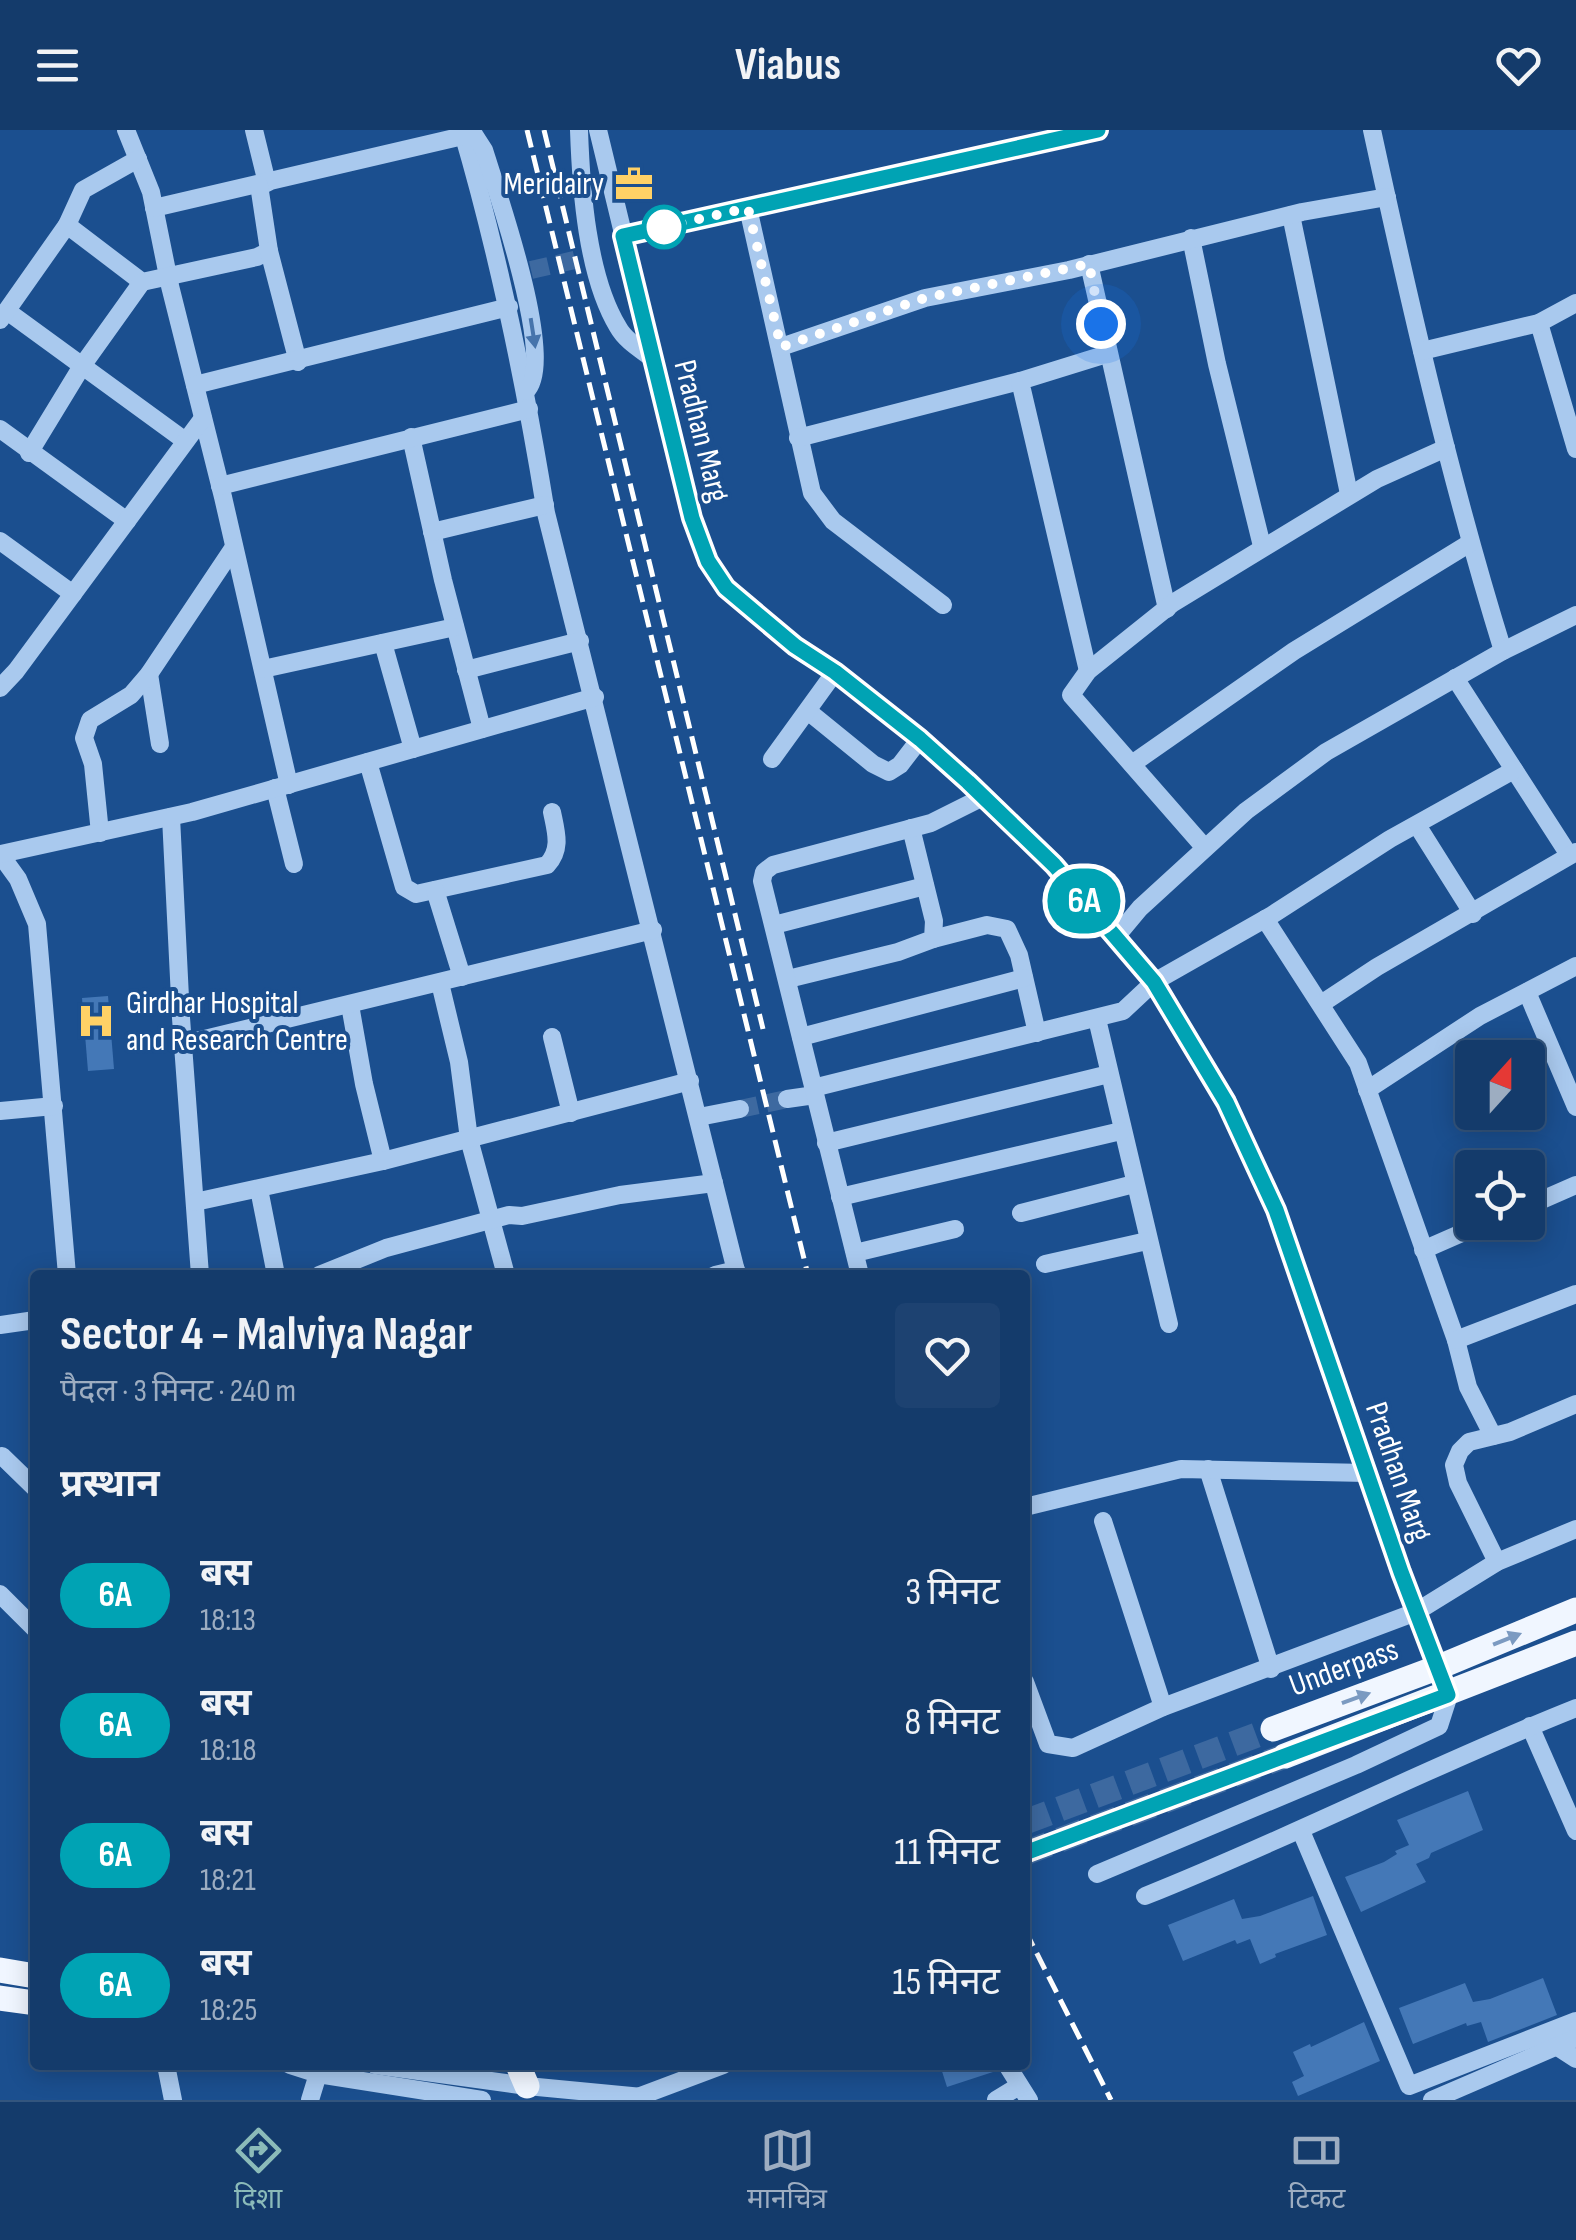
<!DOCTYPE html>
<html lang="hi">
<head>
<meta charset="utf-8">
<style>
  :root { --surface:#143b6b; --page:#1d4271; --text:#f1f3f6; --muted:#9dadc1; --line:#33557e; --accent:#8bbbb9 }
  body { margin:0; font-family:"Sofia Sans Condensed","Noto Sans Devanagari",sans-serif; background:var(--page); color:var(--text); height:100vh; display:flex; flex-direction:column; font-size:38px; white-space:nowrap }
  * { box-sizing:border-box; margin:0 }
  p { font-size:32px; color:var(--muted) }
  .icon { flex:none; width:55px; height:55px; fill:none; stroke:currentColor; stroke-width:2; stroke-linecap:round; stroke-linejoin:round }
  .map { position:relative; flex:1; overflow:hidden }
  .drawer { position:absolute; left:30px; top:1140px; width:1000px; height:800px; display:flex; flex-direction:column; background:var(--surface); border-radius:10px; box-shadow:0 5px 25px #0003,0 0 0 2px var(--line) }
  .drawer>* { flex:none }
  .badge { padding:0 20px; border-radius:32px; font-size:35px; line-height:65px }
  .needle { width:65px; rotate:21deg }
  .tools { position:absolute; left:1455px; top:910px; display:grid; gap:20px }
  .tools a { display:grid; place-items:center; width:90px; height:90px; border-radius:10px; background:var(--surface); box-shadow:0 5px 25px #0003,0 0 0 2px var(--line); font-size:50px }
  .you { position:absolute; width:50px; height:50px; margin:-25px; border:8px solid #fff; border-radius:50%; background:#1a73e8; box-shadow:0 0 0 15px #1a73e833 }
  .map>.badge { position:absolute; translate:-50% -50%; box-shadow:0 0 0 5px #fff }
  h2 { padding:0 30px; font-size:38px; line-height:90px }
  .round { display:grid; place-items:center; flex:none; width:105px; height:105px; border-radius:10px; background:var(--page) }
  .overview { display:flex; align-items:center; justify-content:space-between; height:170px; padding:0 30px }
  h1 { font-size:48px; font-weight:700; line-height:75px }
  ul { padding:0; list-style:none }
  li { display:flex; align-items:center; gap:30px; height:130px; padding:0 30px }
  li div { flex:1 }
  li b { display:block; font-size:38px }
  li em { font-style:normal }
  li .badge { min-width:110px; font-weight:700; text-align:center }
  header { display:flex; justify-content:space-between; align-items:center; height:130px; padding:0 30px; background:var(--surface); font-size:45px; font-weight:700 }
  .dock { display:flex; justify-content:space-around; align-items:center; height:140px; border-top:2px solid var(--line); background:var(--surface); font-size:28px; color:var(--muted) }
  .dock a { display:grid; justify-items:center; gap:5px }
  .dock .current { color:var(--accent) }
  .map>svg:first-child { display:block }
</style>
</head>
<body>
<header><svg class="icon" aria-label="menu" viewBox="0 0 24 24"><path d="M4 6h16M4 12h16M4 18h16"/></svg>Viabus<svg class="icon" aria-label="heart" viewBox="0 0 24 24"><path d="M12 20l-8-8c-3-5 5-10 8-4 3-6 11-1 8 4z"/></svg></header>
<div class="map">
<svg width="1576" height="1970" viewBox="0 0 1576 1970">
  <rect width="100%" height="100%" fill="#1b4f8f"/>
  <g fill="#4478b7">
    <polygon points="108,866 114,939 88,941 82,868"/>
    <polygon points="1468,1661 1483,1700 1431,1723 1429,1728 1416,1734 1426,1752 1361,1782 1345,1747 1384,1732 1397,1724 1395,1721 1409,1715 1397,1690"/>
    <polygon points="1313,1766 1327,1805 1275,1824 1276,1827 1260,1834 1250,1809 1237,1814 1235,1810 1183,1831 1168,1795 1234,1769 1242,1789 1260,1786"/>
    <polygon points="1543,1848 1557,1885 1488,1912 1481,1892 1467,1896 1466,1893 1413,1914 1399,1878 1465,1853 1473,1872 1490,1869"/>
    <polygon points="1364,1892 1380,1931 1298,1966 1292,1952 1304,1946 1293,1922 1310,1914 1311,1917"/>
    <polygon points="940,1935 995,1935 996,1941 947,1957"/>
  </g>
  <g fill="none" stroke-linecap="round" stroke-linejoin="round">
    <g stroke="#3d69a0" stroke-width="18" stroke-dasharray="18 9" stroke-linecap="butt">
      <polyline points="531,140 583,128"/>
      <polyline points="740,979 787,969"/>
    </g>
    <g stroke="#3d69a0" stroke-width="25" stroke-dasharray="25 12" stroke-linecap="butt">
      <polyline points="1025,1692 1273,1599"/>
      <polyline points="1025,1723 1285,1626"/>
    </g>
    <g stroke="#a9c9ee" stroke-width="18">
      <polyline points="126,0 151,62 170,156 223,367 289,655"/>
      <polyline points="254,0 267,53"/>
      <path d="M462 0C499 126 525 253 546 383L737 1145"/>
      <path d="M579 0C581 59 587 146 618 197 625 210 640 219 652 228"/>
      <polyline points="598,0 692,388 708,431 727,457 795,516 835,542 920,609 969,652 1053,735 1154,852 1226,973 1275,1080 1401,1442 1449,1565 1439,1596 1356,1635 1097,1744"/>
      <path d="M1372 0C1410 175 1450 350 1503 521"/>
      <path d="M154 78 463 6H475L484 20C497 62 557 231 526 261"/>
      <polyline points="748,78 812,363 833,391 943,475"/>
      <polyline points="1291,85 1349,364"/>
      <polyline points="67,95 142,152 257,127 269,121 259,55"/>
      <polyline points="623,106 1098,0"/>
      <polyline points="1191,108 1217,234 1262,416"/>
      <polyline points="269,121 298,232"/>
      <polyline points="1089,134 1167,479"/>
      <polyline points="7,181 184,310"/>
      <polyline points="0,190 67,95 83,60 138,29"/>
      <polyline points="1539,193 1576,319"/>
      <polyline points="781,217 925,168 1069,140 1302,82 1387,67"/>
      <polyline points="1422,221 1539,193 1576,173"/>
      <polyline points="195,255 509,177"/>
      <polyline points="0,299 127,391"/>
      <polyline points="411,307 443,450 482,599"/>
      <polyline points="798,308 1020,251"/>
      <polyline points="29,323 82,236 142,152"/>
      <polyline points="220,356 529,279"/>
      <polyline points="432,402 545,375"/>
      <polyline points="0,411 73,464"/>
      <polyline points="383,513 413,619"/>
      <polyline points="263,539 455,497"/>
      <polyline points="466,540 580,511"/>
      <polyline points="1088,541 1020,251 1107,224"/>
      <polyline points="149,544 160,614"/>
      <polyline points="1455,548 1569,725"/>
      <polyline points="0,558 16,541 203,288"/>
      <polyline points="809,582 873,634 889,642 900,635 920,609"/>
      <polyline points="772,629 835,542"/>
      <path d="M368 632 404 757 416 764 547 735C562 719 556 702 552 682"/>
      <polyline points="1132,634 1294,521 1470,413"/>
      <polyline points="275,658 294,734"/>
      <polyline points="171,687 181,888 200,1145"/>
      <polyline points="1417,695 1473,784"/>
      <polyline points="100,703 93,634 84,608 90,590 131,565 149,544 234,417"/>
      <polyline points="1205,718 1071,565 1088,541 1173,473 1377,349 1446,318"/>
      <polyline points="0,724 18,749 37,794 67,1145"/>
      <polyline points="1,724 192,682 595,567"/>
      <polyline points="435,760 462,847"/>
      <polyline points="1265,789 1358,933 1456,1210 1468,1257 1493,1306"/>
      <polyline points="774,795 925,756"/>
      <polyline points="1115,808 1140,778 1246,681 1326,622 1503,521 1576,485"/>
      <polyline points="933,809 987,795 1007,799 1019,825 1037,903"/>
      <polyline points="788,849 898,822 933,809 934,791 911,698"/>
      <polyline points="440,853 459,932 469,1009 506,1145"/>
      <polyline points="1527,862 1576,977"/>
      <polyline points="1321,874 1377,837 1576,722"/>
      <polyline points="350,875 364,954 383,1031"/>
      <polyline points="1097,889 1169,1194"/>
      <polyline points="552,907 571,983"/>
      <polyline points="801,907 1024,848"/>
      <polyline points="184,914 653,800"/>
      <polyline points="813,958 1123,881 1154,852 1272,785 1390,709 1514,640"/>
      <polyline points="1367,960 1480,886 1576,836"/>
      <polyline points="787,969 815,965"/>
      <polyline points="0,981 54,976"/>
      <polyline points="699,987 740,979"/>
      <polyline points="826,1013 1109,944"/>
      <polyline points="259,1059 276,1145"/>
      <polyline points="840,1067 1121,1001"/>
      <polyline points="195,1072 383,1031 690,951"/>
      <polyline points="1528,1076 1576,1055"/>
      <polyline points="1021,1083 1134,1054"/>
      <polyline points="1423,1120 1487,1092"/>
      <polyline points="855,1123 955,1099"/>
      <polyline points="1045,1134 1147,1111"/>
      <polyline points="319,1145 386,1118 509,1085 522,1086 620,1065 714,1053"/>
      <polyline points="715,1145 736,1140"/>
      <polyline points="860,1145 762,751 764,742 773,735 931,693 983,667"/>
      <polyline points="0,1195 35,1190"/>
      <polyline points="1456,1210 1576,1164"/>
      <polyline points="2,1326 35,1358"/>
      <polyline points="1208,1339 1271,1539"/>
      <polyline points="1025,1377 1181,1339 1367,1343"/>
      <polyline points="1103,1391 1163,1577"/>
      <polyline points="1497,1432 1458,1353 1454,1335 1460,1321 1469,1312 1510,1302 1576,1274"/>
      <polyline points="0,1464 35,1499"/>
      <polyline points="1025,1552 1048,1614 1073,1618 1163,1577 1416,1482 1497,1432 1576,1399"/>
      <polyline points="1530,1596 1576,1701"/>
      <polyline points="1301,1701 1409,1956 1576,1891"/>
      <path d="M1145 1766C1291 1708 1430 1636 1576 1578"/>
      <polyline points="1556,1916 1576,1929"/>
      <polyline points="166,1935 173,1970"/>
      <polyline points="290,1935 318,1944 482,1970"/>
      <polyline points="375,1935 527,1956 642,1967"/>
      <polyline points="1007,1935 1029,1970"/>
      <polyline points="310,1970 318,1944"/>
      <polyline points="630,1970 723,1935"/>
      <polyline points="996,1970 1019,1956"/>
      <polyline points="1432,1970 1576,1908"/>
    </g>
    <g stroke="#f0f6ff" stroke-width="25">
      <polyline points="1273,1599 1439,1537 1576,1480"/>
      <polyline points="1285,1626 1576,1513"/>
      <polyline points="0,1840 35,1846"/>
      <polyline points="0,1868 35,1873"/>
      <polyline points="518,1935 527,1956"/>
    </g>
    <g stroke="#fff" stroke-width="5" stroke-dasharray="18 8" stroke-linecap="butt">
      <polyline points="527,0 808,1145"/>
      <polyline points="544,0 763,899"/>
      <polyline points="1025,1800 1111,1970"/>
    </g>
  </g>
  <defs><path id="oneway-solid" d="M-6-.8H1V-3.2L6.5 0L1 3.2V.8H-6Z" transform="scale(2.5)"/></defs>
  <use fill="#4674ac" href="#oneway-solid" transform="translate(533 203) rotate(81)"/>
  <g fill="#7b9ac1">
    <use href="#oneway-solid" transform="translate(1507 1509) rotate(-22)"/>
    <use href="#oneway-solid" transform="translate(1356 1568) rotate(-20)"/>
  </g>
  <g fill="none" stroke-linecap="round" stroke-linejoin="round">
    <g stroke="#fff" stroke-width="22">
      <polyline id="line" points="1025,1723 1448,1565 1401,1442 1276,1080 1226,972 1154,852 1054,735 968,652 920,609 835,542 795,516 726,458 708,431 692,388 623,106 1098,0"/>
    </g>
    <use href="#line" stroke="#00a3b4" stroke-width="15"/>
    <polyline stroke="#fff" stroke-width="10" stroke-dasharray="0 18" points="664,97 748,78 781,217 925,168 1089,134 1101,194"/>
  </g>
  <defs>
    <g id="office-bare" transform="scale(3)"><path d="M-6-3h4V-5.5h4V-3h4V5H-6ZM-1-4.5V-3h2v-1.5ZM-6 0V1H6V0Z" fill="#ffd166" stroke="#1b4f8f" stroke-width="2.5" paint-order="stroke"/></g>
    <g id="hospital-bare" transform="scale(3)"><path d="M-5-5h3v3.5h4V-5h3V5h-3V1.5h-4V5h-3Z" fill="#ffd166" stroke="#1b4f8f" stroke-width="2.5" paint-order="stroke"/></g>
  </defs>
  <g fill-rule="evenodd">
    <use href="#office-bare" x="634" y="54"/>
    <use href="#hospital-bare" x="96" y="891"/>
  </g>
  <circle fill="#fff" stroke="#00a3b4" stroke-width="5" cx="664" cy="97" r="20"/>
  <g text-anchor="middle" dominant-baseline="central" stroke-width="8" stroke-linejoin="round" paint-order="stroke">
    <g font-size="32" fill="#fff" stroke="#1b4f8f" text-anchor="end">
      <text x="604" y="54">Meridairy</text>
      <text x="126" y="873" text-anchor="start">Girdhar Hospital<tspan x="126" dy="37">and Research Centre</tspan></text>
    </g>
    <g font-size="32" fill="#fff" stroke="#1b4f8f">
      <text transform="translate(701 301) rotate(76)">Pradhan Marg</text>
      <text transform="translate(1398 1342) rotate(71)">Pradhan Marg</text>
      <text transform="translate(1344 1538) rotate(-20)">Underpass</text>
    </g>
  </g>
</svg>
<div class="tools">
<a><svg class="needle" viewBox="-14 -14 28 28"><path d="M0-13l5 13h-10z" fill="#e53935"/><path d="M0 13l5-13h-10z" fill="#9dadc1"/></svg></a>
<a><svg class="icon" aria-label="locate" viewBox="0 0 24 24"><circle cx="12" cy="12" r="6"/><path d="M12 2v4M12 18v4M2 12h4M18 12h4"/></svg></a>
</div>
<div class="you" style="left:1101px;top:194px"></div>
<b class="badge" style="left:1084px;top:771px;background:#00a3b4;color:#fff">6A</b>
<section class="drawer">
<div class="overview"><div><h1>Sector 4 - Malviya Nagar</h1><p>पैदल · 3 मिनट · 240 m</p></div><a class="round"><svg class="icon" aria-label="heart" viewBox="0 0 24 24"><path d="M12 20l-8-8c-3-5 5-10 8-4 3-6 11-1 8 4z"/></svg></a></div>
<h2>प्रस्थान</h2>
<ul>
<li><span class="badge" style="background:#00a3b4;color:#fff">6A</span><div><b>बस</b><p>18:13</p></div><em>3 मिनट</em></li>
<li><span class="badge" style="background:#00a3b4;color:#fff">6A</span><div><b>बस</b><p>18:18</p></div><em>8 मिनट</em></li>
<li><span class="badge" style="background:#00a3b4;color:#fff">6A</span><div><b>बस</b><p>18:21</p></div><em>11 मिनट</em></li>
<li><span class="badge" style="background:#00a3b4;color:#fff">6A</span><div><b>बस</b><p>18:25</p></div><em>15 मिनट</em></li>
</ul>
</section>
</div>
<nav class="dock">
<a class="current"><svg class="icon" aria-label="directions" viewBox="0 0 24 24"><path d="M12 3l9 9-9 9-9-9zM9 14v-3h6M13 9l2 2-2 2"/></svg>दिशा</a>
<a><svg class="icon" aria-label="map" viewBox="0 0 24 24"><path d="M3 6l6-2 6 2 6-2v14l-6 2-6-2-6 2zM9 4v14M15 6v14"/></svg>मानचित्र</a>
<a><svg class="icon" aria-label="tickets" viewBox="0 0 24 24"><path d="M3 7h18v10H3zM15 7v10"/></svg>टिकट</a>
</nav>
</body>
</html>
